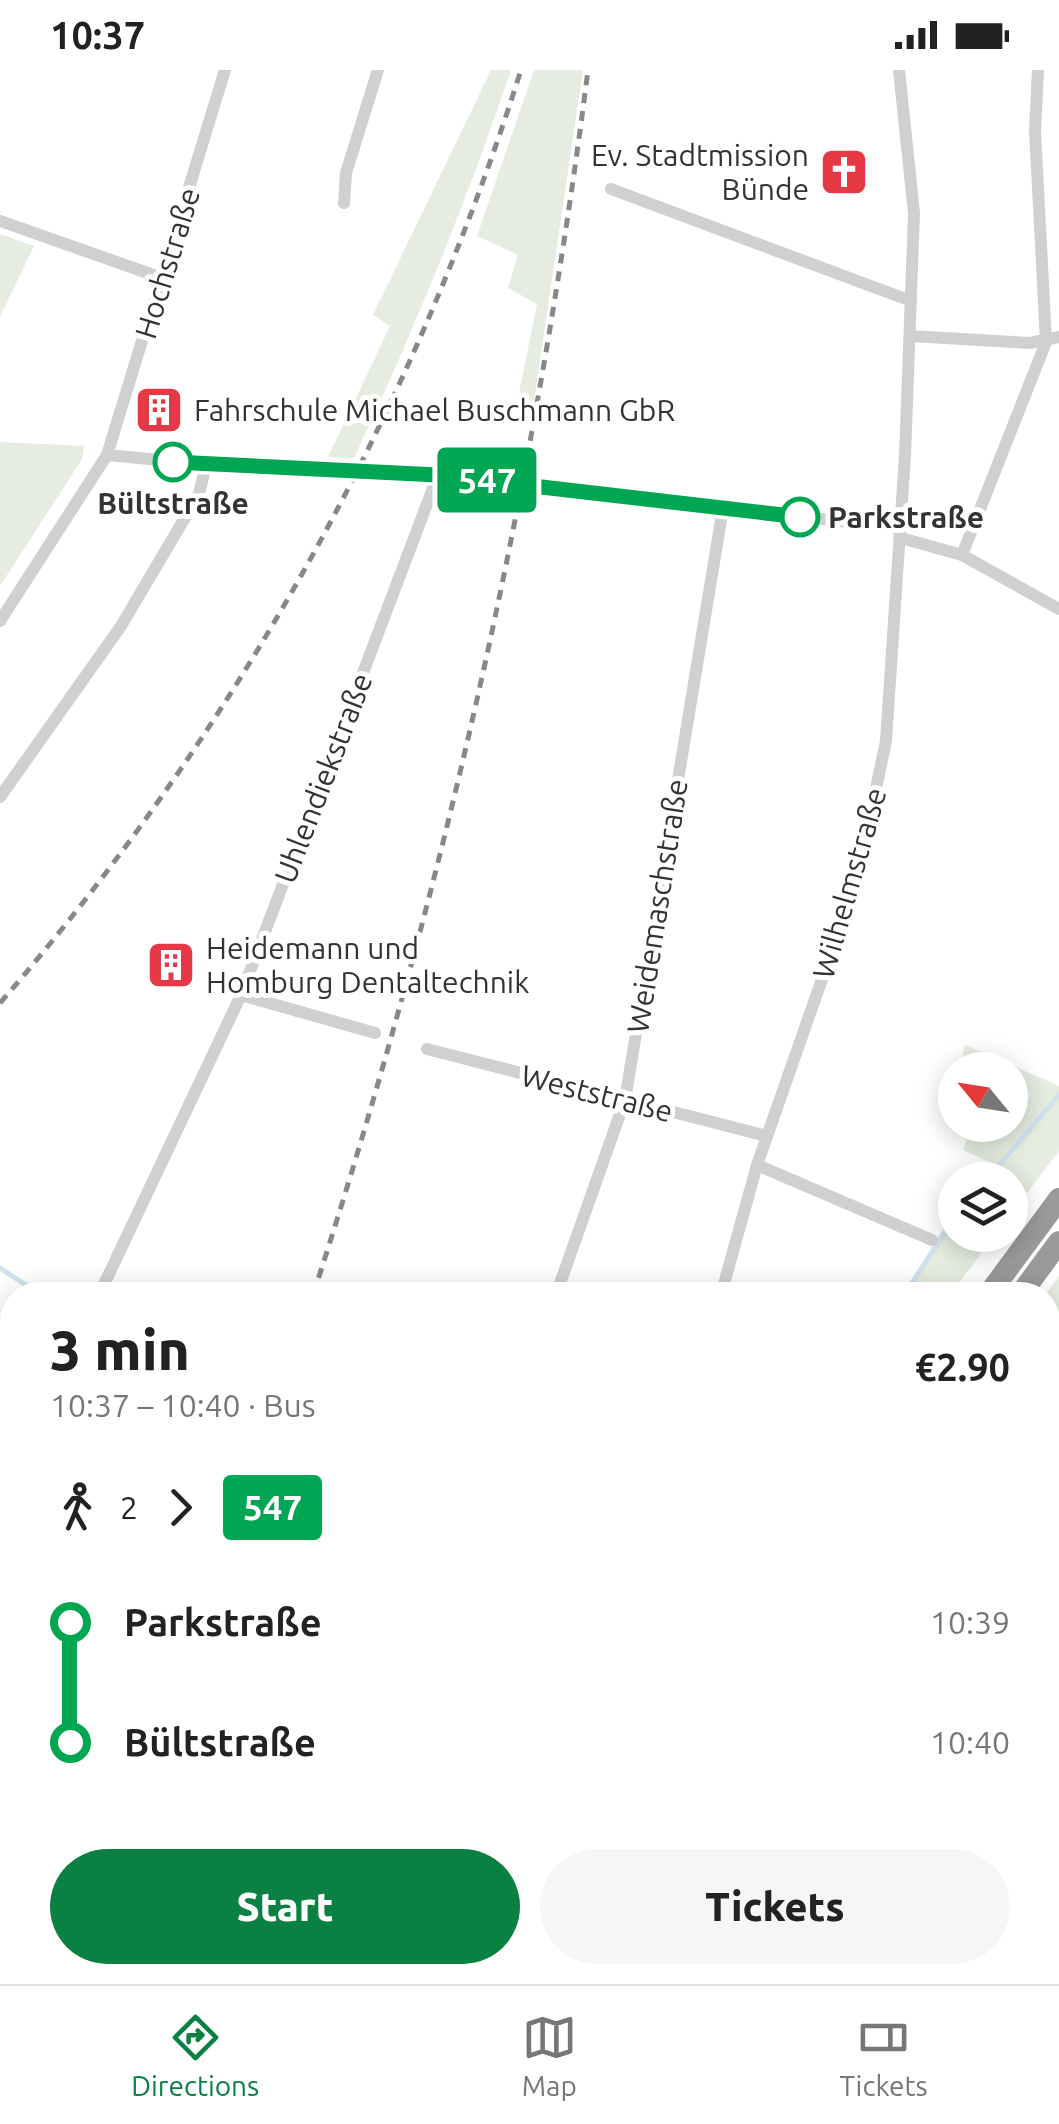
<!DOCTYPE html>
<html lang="en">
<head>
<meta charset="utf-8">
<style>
  :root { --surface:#fff; --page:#f6f6f6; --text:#222; --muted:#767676; --line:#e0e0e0; --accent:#0b8043 }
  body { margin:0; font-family:Ubuntu,sans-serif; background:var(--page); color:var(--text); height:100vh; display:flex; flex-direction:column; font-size:38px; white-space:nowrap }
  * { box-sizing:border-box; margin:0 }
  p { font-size:32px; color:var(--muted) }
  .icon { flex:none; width:55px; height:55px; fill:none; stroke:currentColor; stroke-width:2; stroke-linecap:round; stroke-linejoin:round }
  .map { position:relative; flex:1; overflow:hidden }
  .panel { position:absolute; left:0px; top:1212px; width:1060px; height:702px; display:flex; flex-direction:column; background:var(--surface); border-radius:40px 40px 0 0; box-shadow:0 5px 25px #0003 }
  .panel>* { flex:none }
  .badge { padding:0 20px; border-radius:8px; font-size:35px; line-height:65px }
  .needle { width:65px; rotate:300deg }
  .fabs { position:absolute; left:938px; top:982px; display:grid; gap:20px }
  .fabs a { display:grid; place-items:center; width:90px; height:90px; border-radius:50%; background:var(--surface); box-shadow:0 5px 25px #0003; font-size:50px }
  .map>.badge { position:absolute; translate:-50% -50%; box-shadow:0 0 0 5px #fff }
  .legs { display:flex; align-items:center; gap:15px; height:110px; padding:0 50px; font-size:32px }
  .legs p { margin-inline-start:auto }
  .headline { display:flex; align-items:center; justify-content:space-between; height:170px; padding:0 50px }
  h1 { font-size:55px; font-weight:800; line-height:75px }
  .button { display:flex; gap:20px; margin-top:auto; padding:20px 50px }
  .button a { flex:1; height:115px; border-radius:60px; background:var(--accent); color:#fff; font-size:40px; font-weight:800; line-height:115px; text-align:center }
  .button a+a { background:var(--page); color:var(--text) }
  ul { padding:0 50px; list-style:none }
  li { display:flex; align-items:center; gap:35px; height:120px; font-size:38px }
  li i { display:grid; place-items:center; width:15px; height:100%; margin:0 12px; background:currentColor }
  li i::after { content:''; width:25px; height:25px; margin:-12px; border:8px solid; border-radius:50%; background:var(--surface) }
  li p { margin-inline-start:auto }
  li:first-child i { background:linear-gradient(#0000 50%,currentColor 0) }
  li:last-child i { background:linear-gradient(currentColor 50%,#0000 0) }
  .status { display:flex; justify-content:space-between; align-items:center; height:70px; padding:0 50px; background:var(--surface); direction:ltr }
  .status svg { height:28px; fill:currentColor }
  .tab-bar { display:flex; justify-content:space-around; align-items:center; height:140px; border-top:2px solid var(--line); background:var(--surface); font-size:28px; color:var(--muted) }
  .tab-bar a { display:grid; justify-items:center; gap:5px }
  .tab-bar .on { color:var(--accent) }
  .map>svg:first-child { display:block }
</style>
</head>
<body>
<div class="status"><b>10:37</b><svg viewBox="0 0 49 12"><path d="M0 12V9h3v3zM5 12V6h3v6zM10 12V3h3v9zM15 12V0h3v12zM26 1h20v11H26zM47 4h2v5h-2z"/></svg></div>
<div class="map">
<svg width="1059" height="1914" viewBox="0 0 1059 1914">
  <rect width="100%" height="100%" fill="#fff"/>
  <g fill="#e6ecdf">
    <path d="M491 0H511C466 133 414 261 354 388L328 387 390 256 373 245Z"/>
    <polygon points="534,0 583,0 533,338 517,333 537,234 508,218 518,185 477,166"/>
    <polygon points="0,164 34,176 0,247"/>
    <polygon points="0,372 84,376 82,389 0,516"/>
    <polygon points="965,975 1059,1016 1059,1081 1010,1145 1010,1110 979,1110 991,1093 963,1080 973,1055 1010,1055 1010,1000 960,1000"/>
    <polygon points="955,1140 955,1165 995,1165 950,1225 902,1225"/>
    <polygon points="1059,1206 1059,1372 1048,1380 1045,1225"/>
    <polygon points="0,1777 12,1780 12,1832 0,1829"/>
    <polygon points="1059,1826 1059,1874 1048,1873 1048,1827"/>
    <polygon points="0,1870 12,1872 12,1902 38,1903 32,1914 0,1914"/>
    <polygon points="623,1902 698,1903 721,1914 611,1914"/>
    <polygon points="96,1903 139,1903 193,1914 91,1914"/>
    <polygon points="361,1903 495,1903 491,1914 422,1914"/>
    <polygon points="754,1903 754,1902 802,1903 793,1914 743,1914"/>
    <polygon points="842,1903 842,1902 1006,1903 994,1914 836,1914"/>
  </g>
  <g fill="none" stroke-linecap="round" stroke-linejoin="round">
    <g stroke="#cfe2ee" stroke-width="5">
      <polyline points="987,1110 1059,1025"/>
      <polyline points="0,1198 41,1225"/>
      <polyline points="904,1225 955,1148"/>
    </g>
    <g stroke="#d0d0d0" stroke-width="12">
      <polyline points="611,119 911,231"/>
      <polyline points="344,133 346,103 378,0"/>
      <polyline points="0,151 162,208"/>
      <polyline points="910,266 1030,273 1059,267"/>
      <polyline points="107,385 214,395 438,405 901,458"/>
      <polyline points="901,468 962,485 1059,539"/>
      <polyline points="962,485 1046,272 1035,60 1038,0"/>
      <polyline points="0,551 107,385 225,0"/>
      <polyline points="0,727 121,556 199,424 206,395"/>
      <polyline points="241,925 375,963"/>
      <polyline points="427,979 767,1066"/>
      <polyline points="757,1095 932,1170"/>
      <polyline points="99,1225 241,925 438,405"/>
      <polyline points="556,1225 625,1030 723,438"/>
      <polyline points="721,1225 757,1095 857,809 886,671 905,386 914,143 899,0"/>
      <polyline points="0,1437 12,1410"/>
      <polyline points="80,1914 86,1902"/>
    </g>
    <g stroke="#bdbdbd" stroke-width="18">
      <polyline points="1048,1818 1059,1817"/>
      <polyline points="0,1850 12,1852"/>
      <polyline points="1048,1882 1059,1882"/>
      <polyline points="209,1902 251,1914"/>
      <polyline points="290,1902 352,1914"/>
      <polyline points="811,1914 818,1902"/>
      <polyline points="1022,1914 1031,1902"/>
    </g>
    <g stroke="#9a9a9a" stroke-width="22">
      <polyline points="988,1225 1059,1129"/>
      <polyline points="1020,1225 1059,1172"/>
      <polyline points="505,1914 508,1902"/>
      <polyline points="525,1914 532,1902"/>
      <polyline points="555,1914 562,1902"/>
    </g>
    <g stroke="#888" stroke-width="5" stroke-dasharray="10 8" stroke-linecap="butt">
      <path d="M0 933C235 663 413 341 521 0"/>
      <path d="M313 1225C443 825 535 417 588 0"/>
      <polyline points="38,1914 43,1902"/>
    </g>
  </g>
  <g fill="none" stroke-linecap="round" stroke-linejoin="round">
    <g stroke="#fff" stroke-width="22">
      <polyline id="line-1" points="173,392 438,405 800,447"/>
    </g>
    <use href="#line-1" stroke="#00a651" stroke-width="15"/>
  </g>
  <defs>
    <g id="church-square" transform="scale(2.5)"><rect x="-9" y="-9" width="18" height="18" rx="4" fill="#e63946" stroke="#fff"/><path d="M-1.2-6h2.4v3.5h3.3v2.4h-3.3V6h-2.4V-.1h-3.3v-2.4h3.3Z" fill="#fff"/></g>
    <g id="building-square" transform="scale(2.5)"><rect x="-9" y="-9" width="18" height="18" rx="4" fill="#e63946" stroke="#fff"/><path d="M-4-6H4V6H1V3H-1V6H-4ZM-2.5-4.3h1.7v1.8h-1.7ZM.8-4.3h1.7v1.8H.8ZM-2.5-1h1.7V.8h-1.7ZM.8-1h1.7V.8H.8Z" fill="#fff"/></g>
  </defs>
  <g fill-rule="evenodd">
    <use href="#church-square" x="844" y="102"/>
    <use href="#building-square" x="159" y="340"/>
    <use href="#building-square" x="171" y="895"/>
  </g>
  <g fill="#fff" stroke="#00a651" stroke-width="5">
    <circle cx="173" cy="392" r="18"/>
    <circle cx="800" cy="447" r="18"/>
  </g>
  <g text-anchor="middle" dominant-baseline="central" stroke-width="10" stroke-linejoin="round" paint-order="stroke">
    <g font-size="30" fill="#333" stroke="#fff" text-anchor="start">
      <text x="809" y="85" text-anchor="end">Ev. Stadtmission<tspan x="809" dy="34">Bünde</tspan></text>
      <text x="194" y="340">Fahrschule Michael Buschmann GbR</text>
      <text x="206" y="878">Heidemann und<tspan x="206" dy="34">Homburg Dentaltechnik</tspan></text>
    </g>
    <g font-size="30" fill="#333" stroke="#fff">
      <text transform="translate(167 193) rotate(-73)">Hochstraße</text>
      <text transform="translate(323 708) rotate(-69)">Uhlendiekstraße</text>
      <text transform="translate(849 813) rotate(-74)">Wilhelmstraße</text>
      <text transform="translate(657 836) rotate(-81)">Weidemaschstraße</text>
      <text transform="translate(597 1023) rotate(14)">Weststraße</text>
    </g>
    <g font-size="30" font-weight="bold" fill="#333" stroke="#fff">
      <text x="173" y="433">Bültstraße</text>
      <text x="828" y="447" text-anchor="start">Parkstraße</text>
    </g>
  </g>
</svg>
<div class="fabs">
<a><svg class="needle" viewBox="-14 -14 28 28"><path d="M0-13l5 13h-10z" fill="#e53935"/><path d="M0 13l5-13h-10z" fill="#767676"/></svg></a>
<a><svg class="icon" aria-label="layers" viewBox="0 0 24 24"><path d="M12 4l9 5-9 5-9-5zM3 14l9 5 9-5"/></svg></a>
</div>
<b class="badge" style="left:487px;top:410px;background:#00a651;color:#fff">547</b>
<section class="panel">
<div class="headline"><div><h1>3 min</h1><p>10:37 – 10:40 · Bus</p></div><b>€2.90</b></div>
<div class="legs"><svg class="icon" aria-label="walk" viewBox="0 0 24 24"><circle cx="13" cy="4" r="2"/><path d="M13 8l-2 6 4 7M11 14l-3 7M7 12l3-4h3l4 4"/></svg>2<svg class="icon" aria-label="forward" viewBox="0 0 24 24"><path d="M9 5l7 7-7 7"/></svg><b class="badge" style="background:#00a651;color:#fff">547</b></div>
<ul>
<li><i style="color:#00a651"></i><b>Parkstraße</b><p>10:39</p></li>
<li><i style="color:#00a651"></i><b>Bültstraße</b><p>10:40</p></li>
</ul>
<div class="button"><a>Start</a><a>Tickets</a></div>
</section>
</div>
<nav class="tab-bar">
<a class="on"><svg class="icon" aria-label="directions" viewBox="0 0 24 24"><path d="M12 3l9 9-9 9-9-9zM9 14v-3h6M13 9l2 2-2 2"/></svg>Directions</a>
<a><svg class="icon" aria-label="map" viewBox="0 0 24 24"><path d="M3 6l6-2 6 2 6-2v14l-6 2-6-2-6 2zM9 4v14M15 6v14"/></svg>Map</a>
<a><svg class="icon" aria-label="tickets" viewBox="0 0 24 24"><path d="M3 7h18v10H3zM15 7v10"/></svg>Tickets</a>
</nav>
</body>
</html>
